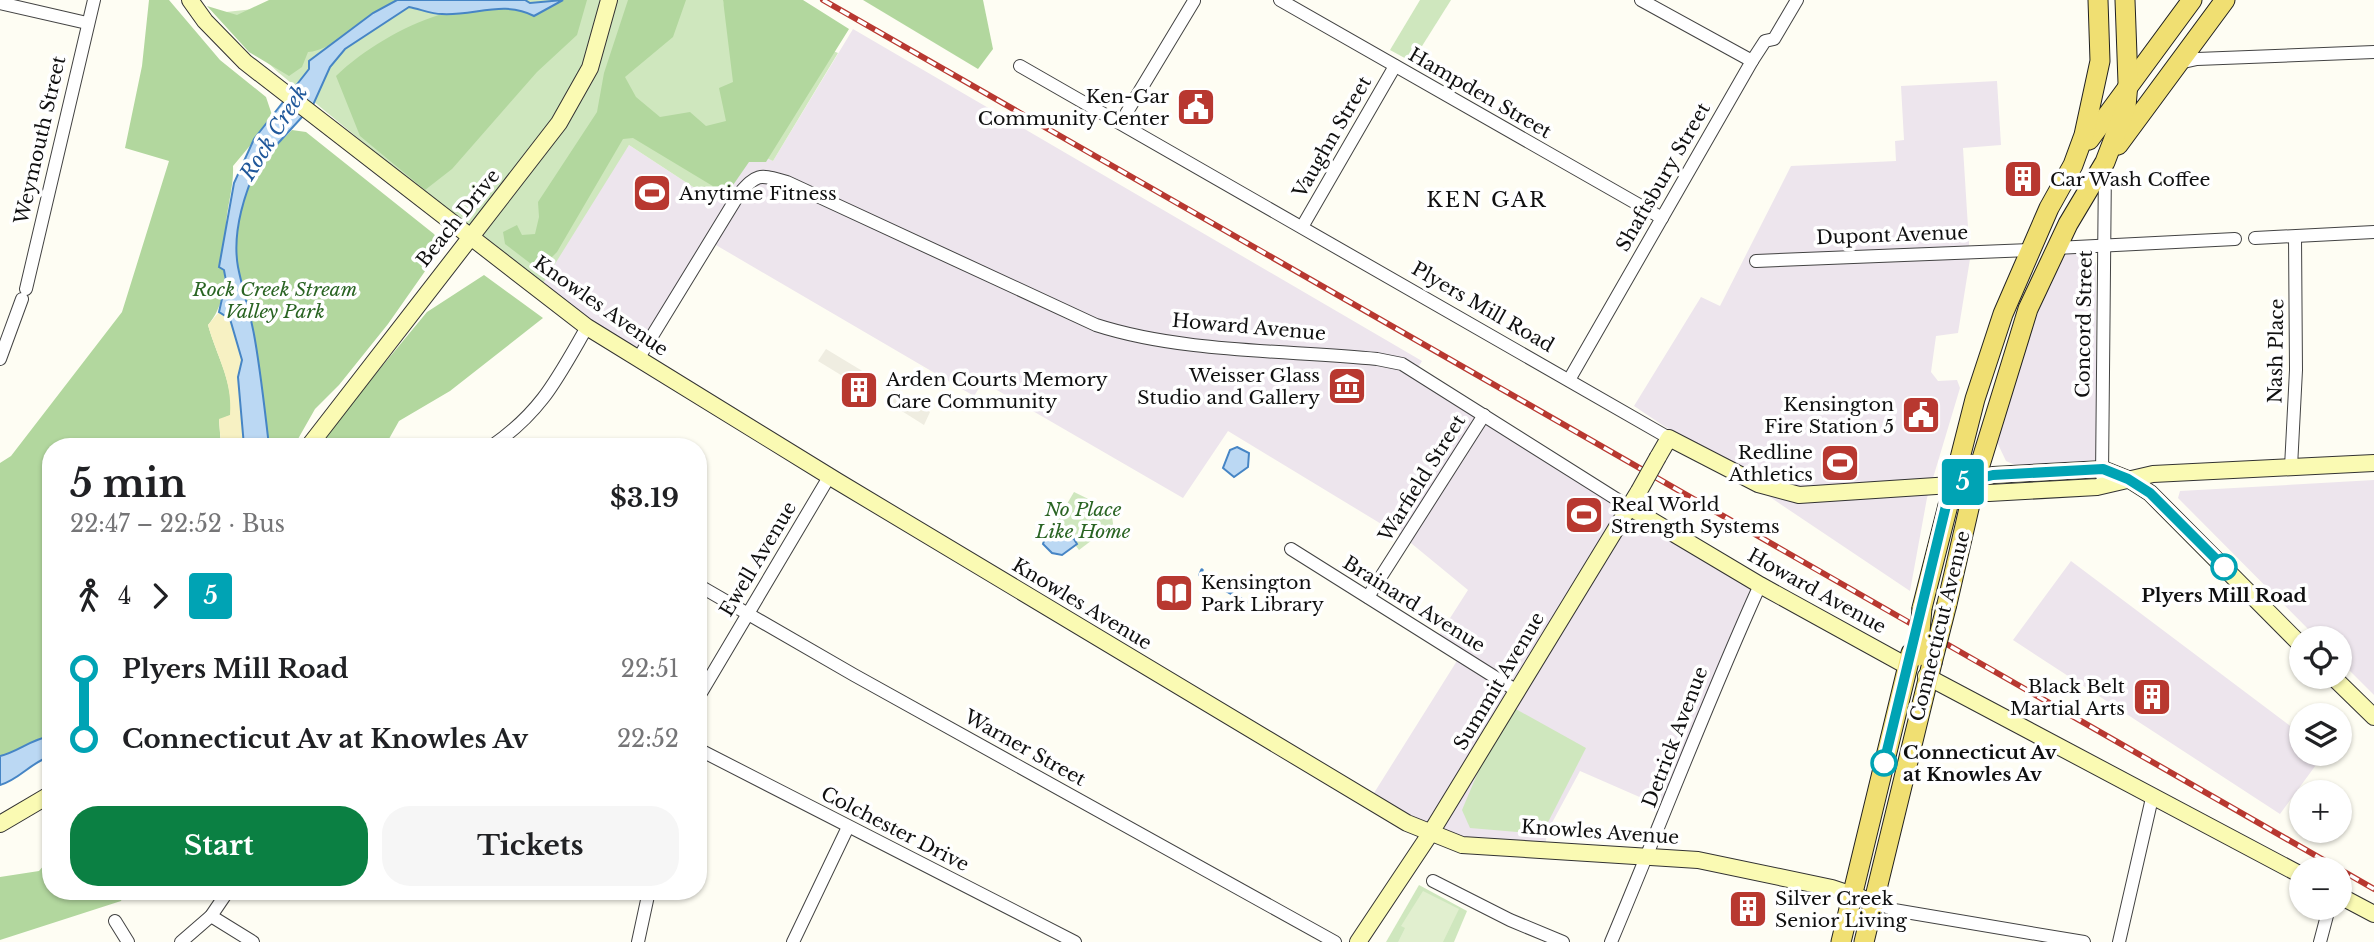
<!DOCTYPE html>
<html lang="en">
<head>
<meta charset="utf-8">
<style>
  :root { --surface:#fff; --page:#f6f6f6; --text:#202124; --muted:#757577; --accent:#0b8043 }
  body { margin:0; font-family:"Libre Baskerville",serif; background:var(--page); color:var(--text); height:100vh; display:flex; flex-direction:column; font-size:26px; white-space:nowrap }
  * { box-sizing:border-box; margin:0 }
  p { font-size:23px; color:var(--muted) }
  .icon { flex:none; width:38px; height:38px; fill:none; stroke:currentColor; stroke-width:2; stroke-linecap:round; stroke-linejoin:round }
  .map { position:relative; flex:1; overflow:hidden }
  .details { position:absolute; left:42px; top:438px; width:665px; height:462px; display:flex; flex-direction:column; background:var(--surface); border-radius:28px; box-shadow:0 2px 5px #0004 }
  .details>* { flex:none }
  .badge { padding:0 14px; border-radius:5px; font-size:24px; line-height:46px }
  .fabs { position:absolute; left:2289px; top:626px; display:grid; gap:14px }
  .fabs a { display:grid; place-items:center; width:63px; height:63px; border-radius:50%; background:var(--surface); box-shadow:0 2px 5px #0004; font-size:35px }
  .map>.badge { position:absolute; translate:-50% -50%; box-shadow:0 0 0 4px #fff }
  .legs { display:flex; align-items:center; gap:10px; height:77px; padding:0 28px; font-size:23px }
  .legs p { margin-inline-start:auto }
  .summary { display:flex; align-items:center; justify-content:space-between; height:119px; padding:0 28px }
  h1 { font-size:38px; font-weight:700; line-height:52px }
  .cta { display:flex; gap:14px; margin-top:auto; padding:14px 28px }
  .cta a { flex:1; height:80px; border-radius:28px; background:var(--accent); color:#fff; font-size:28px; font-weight:700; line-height:80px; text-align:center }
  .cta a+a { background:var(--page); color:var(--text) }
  ul { padding:0 28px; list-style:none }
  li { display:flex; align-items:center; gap:24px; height:70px; font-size:26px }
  li i { display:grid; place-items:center; width:10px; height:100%; margin:0 9px; background:currentColor }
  li i::after { content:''; width:18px; height:18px; margin:-9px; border:5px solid; border-radius:50%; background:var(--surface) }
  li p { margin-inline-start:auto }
  li:first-child i { background:linear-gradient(#0000 50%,currentColor 0) }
  li:last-child i { background:linear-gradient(currentColor 50%,#0000 0) }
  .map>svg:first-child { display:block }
</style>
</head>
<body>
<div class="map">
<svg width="2374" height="942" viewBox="0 0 2374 942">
  <rect width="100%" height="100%" fill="#fefdf3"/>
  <g fill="#ede5ed">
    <polygon points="853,29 1422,361 1415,372 1760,585 1667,809 1580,771 1547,832 1545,849 1462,845 1369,801 1460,656 1436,640 1468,590 1406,539 1228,431 1183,498 983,382 974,396 709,241 638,359 531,285 629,145 716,202 751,150 773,161"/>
    <polygon points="1997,81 2001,145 1963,148 1970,259 1958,333 1936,336 1931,372 1938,381 1957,380 1960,388 1927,498 1910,591 1634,406 1701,297 1720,306 1791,166 1896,161 1895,141 1904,140 1901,86"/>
    <polygon points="2091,251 2096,264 2096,464 2015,465 2006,461 1996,440 2022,352 2055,271 2066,253"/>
    <polygon points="2374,480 2374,695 2340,661 2340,639 2318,639 2178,498 2180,491"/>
    <polygon points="2071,561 2301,734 2301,754 2324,754 2280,814 2013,640"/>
  </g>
  <g fill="#cfe7be">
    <polygon points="298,0 723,0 724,5 838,53 773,161 751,151 716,202 629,145 540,288 279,73 218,17 226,12 292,5"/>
    <polygon points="1420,0 1451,0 1412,62 1390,50"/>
    <polygon points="1074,492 1111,510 1114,530 1100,534 1079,550 1057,521"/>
    <polygon points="1514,708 1586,748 1542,834 1470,828 1462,810 1481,765"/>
    <polygon points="1419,885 1467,911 1454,942 1386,942"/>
  </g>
  <g fill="#b2d79e">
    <path d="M149 0H169L220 60 266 97 273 118 233 166C234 187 227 205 226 226 222 261 232 297 208 325 217 357 233 381 231 415L219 420 221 446H51V736C31 739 18 752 0 756V463L11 456 122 312 169 161 125 148 142 66Z"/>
    <path d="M269 0H397C372 14 333 51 308 52L302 67 289 76 249 52 207 6 237 15Z"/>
    <path d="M563 0H587L577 35 537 72 452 169 425 190 360 136 336 76C363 50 403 26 439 15 451 11 464 13 477 11 499 8 514 4 534 16Z"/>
    <polygon points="628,0 686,0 673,37 625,77 636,97 660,117 690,112 706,126 726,121 719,88 733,82 723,0 803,0 849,29 766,162 749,162 731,188 721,191 633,138 623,139 557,252 539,270 505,244 503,232 517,225 522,235 535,234 539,217 538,202 597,112 604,73"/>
    <polygon points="863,0 983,0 993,49 978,69"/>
    <path d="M292 130 306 132 434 234 442 247 388 324 339 385 315 409 294 446H269C265 411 261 375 255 340 251 315 242 291 238 267 231 228 248 183 265 149L271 151Z"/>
    <polygon points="484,275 543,318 450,391 399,421 385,446 316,446 427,312"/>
    <polygon points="51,857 51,891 125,891 121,901 0,940 0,877 39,871"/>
  </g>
  <path fill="#f7f1c3" d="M219 312 230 319 242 361 238 377 244 446H221L219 419 230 415C233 381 217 357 208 325Z"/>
  <polygon fill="#e1efcf" points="1423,891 1459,909 1443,942 1398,942 1405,928 1401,926"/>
  <g fill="#efede1">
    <polygon points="826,349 864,372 863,373 860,372 854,383 818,361"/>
    <polygon points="892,389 930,412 924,425 889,403 894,393"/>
  </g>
  <g fill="#bbd8f3" stroke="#4685c5" stroke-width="2">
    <path d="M397 0H525L530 3 563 0 534 16C504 0 474 16 442 14 431 14 420 9 409 7L345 49 330 67 313 105 271 151 265 149C248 183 231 228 238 267 243 292 251 315 255 340 261 375 265 411 269 446H244L238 377 242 360 230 319 219 312 226 281 224 270 219 267 234 183 254 139 309 69V61L373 13Z"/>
    <polygon points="1237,447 1249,453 1248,467 1234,477 1223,468 1230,450"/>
    <polygon points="1053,527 1069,539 1074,539 1077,544 1062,555 1052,553 1043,544 1048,529"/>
    <path d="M51 736V756C31 762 19 780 0 785V756C18 752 31 739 51 736Z"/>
  </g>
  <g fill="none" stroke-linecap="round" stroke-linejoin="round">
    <polyline stroke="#4685c5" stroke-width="3.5" points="1202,570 1200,575 1246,602"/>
    <g stroke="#434343" stroke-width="14">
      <g id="street">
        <polyline points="1280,0 1662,218"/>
        <polyline points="1641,0 1752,61"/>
        <polyline points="0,3 87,23"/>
        <polyline points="2179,63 2197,59 2374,52"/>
        <polyline points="1020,66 1669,438"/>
        <polyline points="1121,122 1194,1"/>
        <polyline points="1302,227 1395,66"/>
        <polyline points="2255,238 2374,232"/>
        <polyline points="2056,248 2235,239"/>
        <polyline points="1756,261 2030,250"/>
        <polyline points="26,289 94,0"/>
        <polyline points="0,359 22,299"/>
        <path d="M638 359 739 194C758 172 760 175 787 182L1096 325C1183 353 1286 350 1377 359L1402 364 1629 507"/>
        <polyline points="1569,380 1752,61 1765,41 1774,39 1797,0"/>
        <path d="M492 446C542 411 557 379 587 327"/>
        <polyline points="2291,467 2296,370 2295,237"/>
        <polyline points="2102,476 2105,165"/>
        <polyline points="1291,549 1517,691"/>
        <polyline points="698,585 854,675 1335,942"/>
        <polyline points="1368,597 1484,415"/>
        <polyline points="698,698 829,477"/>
        <polyline points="698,749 1075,942"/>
        <polyline points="1433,881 1510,920 1563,942"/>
        <polyline points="1875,902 1894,910 2084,942"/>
        <polyline points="211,916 253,942"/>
        <polyline points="115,921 128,942"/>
        <polyline points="181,942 211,916 228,891"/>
        <polyline points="638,942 649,891"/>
        <polyline points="793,942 848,827"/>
        <path d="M1611 942C1661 823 1707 702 1760 585"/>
        <polyline points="2119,942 2152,798"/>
        <polyline points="2320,942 2329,908"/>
      </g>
    </g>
    <g stroke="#323232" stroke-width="18">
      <g id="secondary">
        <polyline points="190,0 205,21 245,62 587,327 837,481 1407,823 1462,845 1698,860 1832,888 1862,898"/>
        <polyline points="309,446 559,123 590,68 609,0"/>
        <polyline points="1658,457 1669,438 1758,484 1799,495 1951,485 1993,475 2103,469 2128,479 2150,493 2301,645"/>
        <polyline points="1963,490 1989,493 2097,487 2153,474 2374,463"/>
        <polyline points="1629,507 1760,585 1907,666"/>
        <polyline points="1926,676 2301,875"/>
        <polyline points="2333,677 2374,717"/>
        <polyline points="0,824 51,794"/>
        <polyline points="2340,896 2374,914"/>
        <polyline points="1358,942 1430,834 1639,491"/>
      </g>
    </g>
    <g stroke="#212121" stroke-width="21">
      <g id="primary">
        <polyline points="2089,140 2192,0"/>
        <polyline points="2118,145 2225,0"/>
        <polyline points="1947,604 1976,478 2028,309 2068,224 2105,162 2126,107 2128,83 2125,0"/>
        <polyline points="1922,608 1975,399 2003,314 2049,208 2073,165 2084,135 2100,61 2098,0"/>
        <polyline points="1841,942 1911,653"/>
        <polyline points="1864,942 1932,663"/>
      </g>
    </g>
    <use href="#street" stroke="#fff" stroke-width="12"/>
    <use href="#secondary" stroke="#fafab3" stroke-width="16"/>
    <use href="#primary" stroke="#f0df72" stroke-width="19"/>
    <g stroke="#b83830" stroke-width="6">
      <polyline id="rail" points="823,0 2374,889"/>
    </g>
    <use href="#rail" stroke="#fff" stroke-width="3.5" stroke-dasharray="10" stroke-linecap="butt"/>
    <g stroke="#323232" stroke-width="18" stroke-linecap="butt">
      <polyline id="secondary-bridge" points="1639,491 1658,457"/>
    </g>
    <g stroke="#212121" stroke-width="21" stroke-linecap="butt">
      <g id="primary-bridge">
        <polyline points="1918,656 1922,608"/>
        <polyline points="1932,663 1947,604"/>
      </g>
    </g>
    <use href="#secondary-bridge" stroke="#fafab3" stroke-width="16"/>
    <use href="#primary-bridge" stroke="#f0df72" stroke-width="19"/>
  </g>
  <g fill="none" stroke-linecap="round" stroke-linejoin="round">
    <g stroke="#fff" stroke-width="16">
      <polyline id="line-1" points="1884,763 1951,485 1993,475 2103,469 2128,479 2150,493 2224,567"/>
    </g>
    <use href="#line-1" stroke="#00a3b4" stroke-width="10"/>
  </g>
  <defs>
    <g id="civic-square" transform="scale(2.0125)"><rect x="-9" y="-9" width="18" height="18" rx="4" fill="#b83830" stroke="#fff"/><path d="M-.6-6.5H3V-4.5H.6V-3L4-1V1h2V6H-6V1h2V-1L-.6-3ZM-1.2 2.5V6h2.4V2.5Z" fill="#fff"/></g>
    <g id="building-square" transform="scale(2.0125)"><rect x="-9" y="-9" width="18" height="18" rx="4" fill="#b83830" stroke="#fff"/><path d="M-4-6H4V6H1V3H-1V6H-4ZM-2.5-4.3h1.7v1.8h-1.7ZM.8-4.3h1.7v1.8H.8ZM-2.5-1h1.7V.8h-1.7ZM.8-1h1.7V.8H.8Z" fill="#fff"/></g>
    <g id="stadium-square" transform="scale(2.0125)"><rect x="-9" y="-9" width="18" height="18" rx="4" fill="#b83830" stroke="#fff"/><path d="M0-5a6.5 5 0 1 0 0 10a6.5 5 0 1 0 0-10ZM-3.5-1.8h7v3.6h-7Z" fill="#fff"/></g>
    <g id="museum-square" transform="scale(2.0125)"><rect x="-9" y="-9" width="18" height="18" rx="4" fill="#b83830" stroke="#fff"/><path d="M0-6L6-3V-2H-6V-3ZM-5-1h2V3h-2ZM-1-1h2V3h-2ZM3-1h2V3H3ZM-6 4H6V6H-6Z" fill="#fff"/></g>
    <g id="library-square" transform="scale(2.0125)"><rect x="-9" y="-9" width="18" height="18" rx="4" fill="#b83830" stroke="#fff"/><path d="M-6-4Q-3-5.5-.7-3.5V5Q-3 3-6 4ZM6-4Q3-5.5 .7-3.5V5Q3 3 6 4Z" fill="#fff"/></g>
  </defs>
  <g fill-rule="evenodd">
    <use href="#civic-square" x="1196" y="107"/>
    <use href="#building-square" x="2023" y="179"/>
    <use href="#stadium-square" x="652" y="193"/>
    <use href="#museum-square" x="1347" y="386"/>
    <use href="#building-square" x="859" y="390"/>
    <use href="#civic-square" x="1921" y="415"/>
    <use href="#stadium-square" x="1840" y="463"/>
    <use href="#stadium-square" x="1584" y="515"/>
    <use href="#library-square" x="1174" y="593"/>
    <use href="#building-square" x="2152" y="697"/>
    <use href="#building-square" x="1748" y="909"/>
  </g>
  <g fill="#fff" stroke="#00a3b4" stroke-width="3.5">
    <circle cx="2224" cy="567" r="12"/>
    <circle cx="1884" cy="763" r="12"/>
  </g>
  <g text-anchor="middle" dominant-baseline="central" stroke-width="7" stroke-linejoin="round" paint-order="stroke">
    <g font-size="19" fill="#101010" stroke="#fff">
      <text transform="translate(1480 93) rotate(30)">Hampden Street</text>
      <text transform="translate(1332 137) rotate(-60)">Vaughn Street</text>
      <text transform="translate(40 140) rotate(-77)">Weymouth Street</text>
      <text transform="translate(1663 177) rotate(-60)">Shaftsbury Street</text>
      <text transform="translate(458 218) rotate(-51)">Beach Drive</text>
      <text transform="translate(1892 235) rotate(-2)">Dupont Avenue</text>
      <text transform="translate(601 306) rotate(35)">Knowles Avenue</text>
      <text transform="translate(1483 307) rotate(30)">Plyers Mill Road</text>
      <text transform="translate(2084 324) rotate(-89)">Concord Street</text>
      <text transform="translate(1249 327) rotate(5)">Howard Avenue</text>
      <text transform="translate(2276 351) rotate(-89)">Nash Place</text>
      <text transform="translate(1422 478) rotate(-58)">Warfield Street</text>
      <text transform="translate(758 559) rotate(-59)">Ewell Avenue</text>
      <text transform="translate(1817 591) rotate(29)">Howard Avenue</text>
      <text transform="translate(1082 604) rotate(31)">Knowles Avenue</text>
      <text transform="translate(1414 604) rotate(32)">Brainard Avenue</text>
      <text transform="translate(1940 626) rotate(-76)">Connecticut Avenue</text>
      <text transform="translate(1499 681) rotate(-59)">Summit Avenue</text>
      <text transform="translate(1675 737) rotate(-69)">Detrick Avenue</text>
      <text transform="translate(1025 748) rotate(29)">Warner Street</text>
      <text transform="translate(895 829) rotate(27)">Colchester Drive</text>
      <text transform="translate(1600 832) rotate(4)">Knowles Avenue</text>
    </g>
    <g font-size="19" fill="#101010" stroke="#fff" text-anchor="start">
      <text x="1169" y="96" text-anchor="end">Ken-Gar<tspan x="1169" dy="22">Community Center</tspan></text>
      <text x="2050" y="179">Car Wash Coffee</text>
      <text x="679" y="193">Anytime Fitness</text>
      <text x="1320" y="375" text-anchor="end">Weisser Glass<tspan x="1320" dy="22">Studio and Gallery</tspan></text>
      <text x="886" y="379">Arden Courts Memory<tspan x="886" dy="22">Care Community</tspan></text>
      <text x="1894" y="404" text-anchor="end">Kensington<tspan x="1894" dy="22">Fire Station 5</tspan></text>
      <text x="1813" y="452" text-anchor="end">Redline<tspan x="1813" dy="22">Athletics</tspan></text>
      <text x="1611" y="504">Real World<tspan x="1611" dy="22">Strength Systems</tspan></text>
      <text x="1201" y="582">Kensington<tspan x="1201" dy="22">Park Library</tspan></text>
      <text x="2125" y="686" text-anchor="end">Black Belt<tspan x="2125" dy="22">Martial Arts</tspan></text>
      <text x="1775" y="898">Silver Creek<tspan x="1775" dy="22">Senior Living</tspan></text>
    </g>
    <g font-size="19" font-style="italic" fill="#2a6423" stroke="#fff">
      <text x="275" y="289">Rock Creek Stream<tspan x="275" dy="22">Valley Park</tspan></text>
      <text x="1083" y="509">No Place<tspan x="1083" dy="22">Like Home</tspan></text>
    </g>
    <g font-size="19" font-weight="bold" fill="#101010" stroke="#fff">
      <text x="2224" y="595">Plyers Mill Road</text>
      <text x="1903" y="752" text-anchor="start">Connecticut Av<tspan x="1903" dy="22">at Knowles Av</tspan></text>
    </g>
    <g font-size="21" font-style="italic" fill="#20589b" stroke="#fff">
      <text transform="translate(274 133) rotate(-58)">Rock Creek</text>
    </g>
    <g font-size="21" letter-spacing="2" fill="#101010" stroke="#fff">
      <text x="1487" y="200">KEN GAR</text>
    </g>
  </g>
</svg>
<div class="fabs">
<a><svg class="icon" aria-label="locate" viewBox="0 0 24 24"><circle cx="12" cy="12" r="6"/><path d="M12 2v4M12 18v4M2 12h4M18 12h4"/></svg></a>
<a><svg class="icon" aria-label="layers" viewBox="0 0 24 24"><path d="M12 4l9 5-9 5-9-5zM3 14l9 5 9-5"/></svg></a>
<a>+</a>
<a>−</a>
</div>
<b class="badge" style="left:1963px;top:482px;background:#00a3b4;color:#fff">5</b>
<section class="details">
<div class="summary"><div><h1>5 min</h1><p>22:47 – 22:52 · Bus</p></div><b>$3.19</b></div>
<div class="legs"><svg class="icon" aria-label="walk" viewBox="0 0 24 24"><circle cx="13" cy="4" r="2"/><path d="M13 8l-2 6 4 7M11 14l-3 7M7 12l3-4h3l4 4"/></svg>4<svg class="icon" aria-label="forward" viewBox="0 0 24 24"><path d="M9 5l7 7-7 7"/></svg><b class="badge" style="background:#00a3b4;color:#fff">5</b></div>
<ul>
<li><i style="color:#00a3b4"></i><b>Plyers Mill Road</b><p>22:51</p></li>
<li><i style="color:#00a3b4"></i><b>Connecticut Av at Knowles Av</b><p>22:52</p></li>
</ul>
<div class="cta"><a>Start</a><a>Tickets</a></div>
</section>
</div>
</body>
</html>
